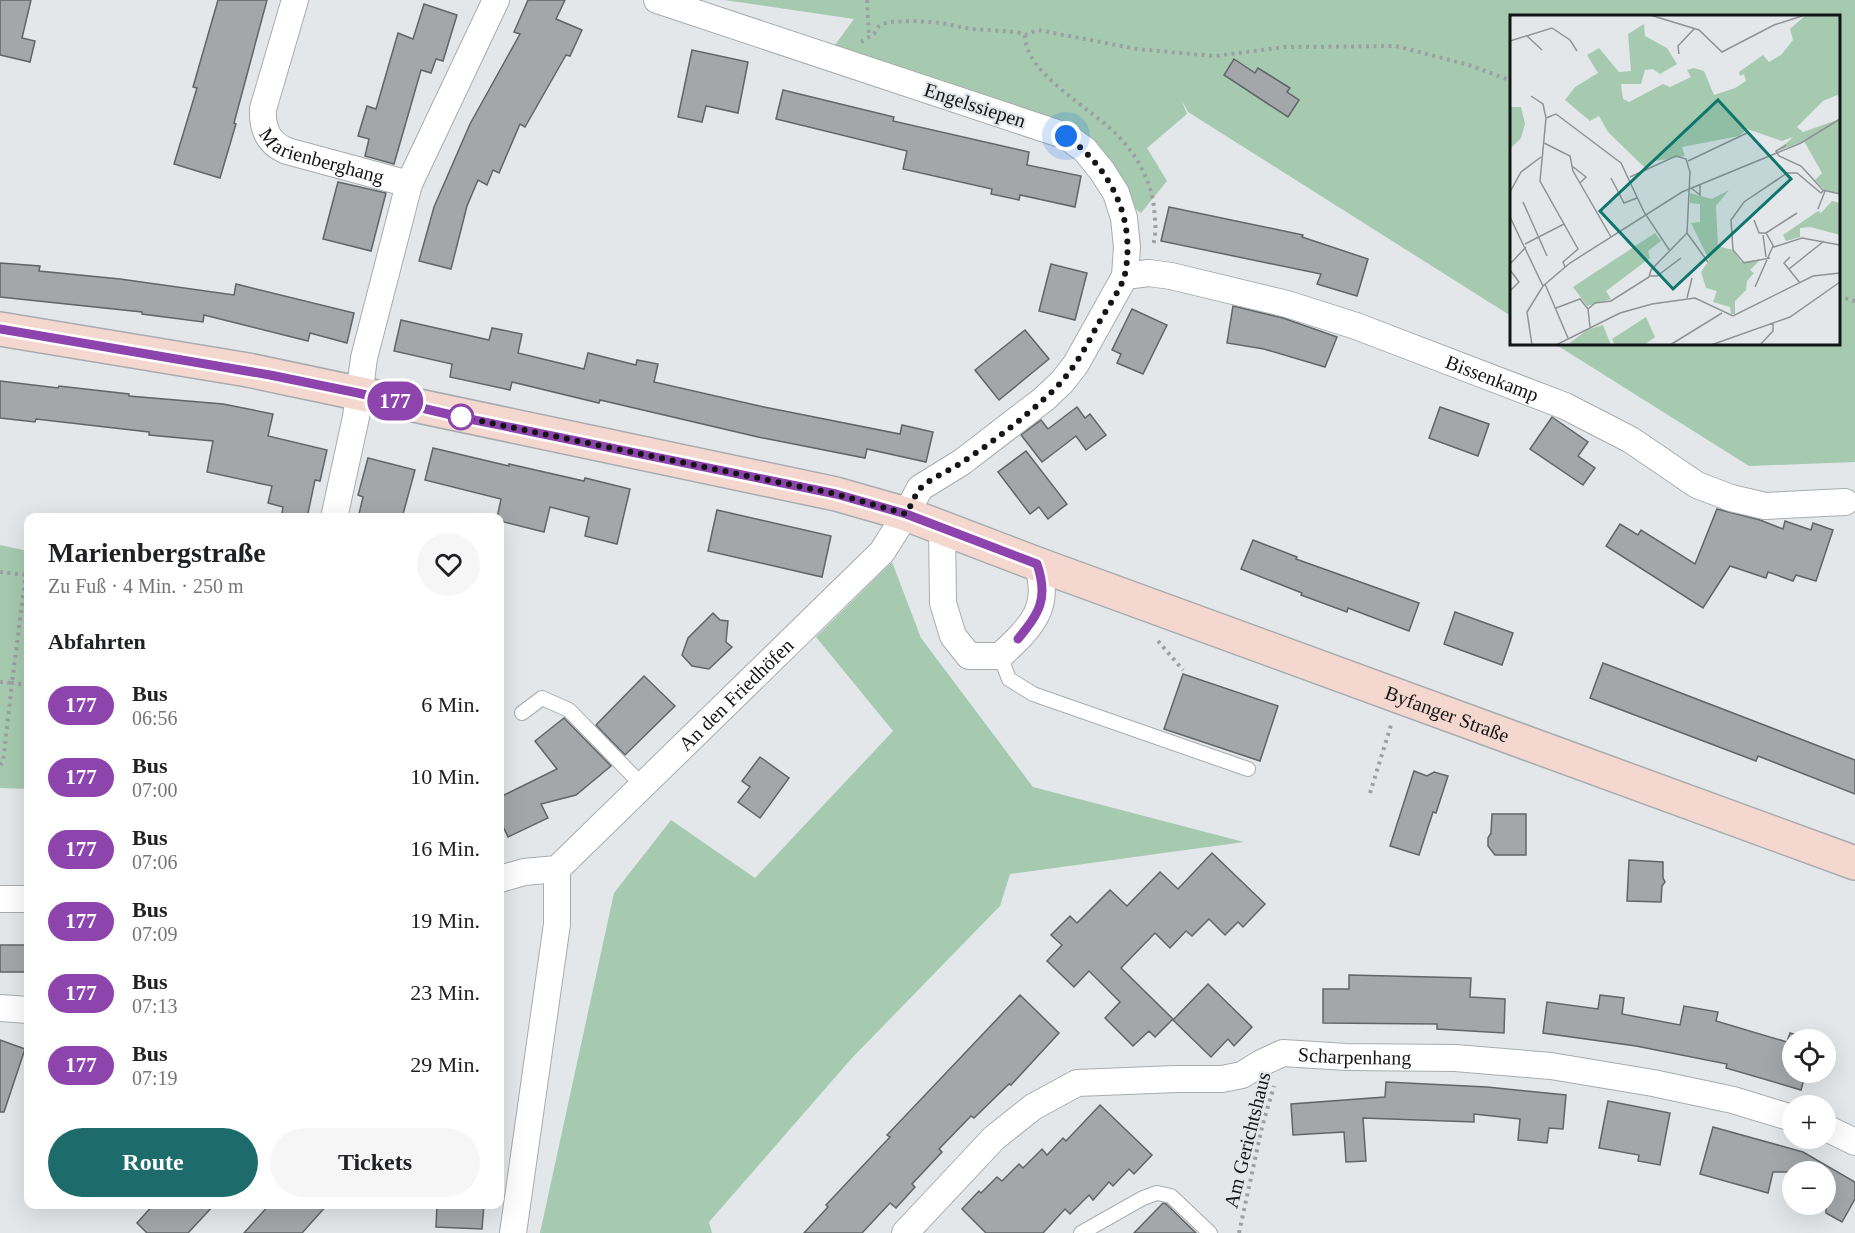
<!DOCTYPE html>
<html lang="de">
<head>
<meta charset="utf-8">
<style>
  :root { --surface:#fff; --page:#f6f6f6; --text:#202124; --muted:#757577; --accent:#1e6b6b }
  body { margin:0; font-family:Georgia,serif; background:var(--page); color:var(--text); height:100vh; display:flex; flex-direction:column; font-size:22px; white-space:nowrap }
  * { box-sizing:border-box; margin:0 }
  p { font-size:20px; color:var(--muted) }
  .icon { flex:none; width:33px; height:33px; fill:none; stroke:currentColor; stroke-width:2; stroke-linecap:round; stroke-linejoin:round }
  .map { position:relative; flex:1; overflow:hidden }
  .details { position:absolute; left:24px; top:513px; width:480px; height:696px; display:flex; flex-direction:column; background:var(--surface); border-radius:12px; box-shadow:0 6px 24px #0002 }
  .details>* { flex:none }
  .badge { padding:0 12px; border-radius:20px; font-size:21px; line-height:39px }
  .controls { position:absolute; left:1782px; top:1029px; display:grid; gap:12px }
  .controls a { display:grid; place-items:center; width:54px; height:54px; border-radius:50%; background:var(--surface); box-shadow:0 6px 24px #0002; font-size:30px }
  .you { position:absolute; width:30px; height:30px; margin:-15px; border:4px solid #fff; border-radius:50%; background:#1a73e8; box-shadow:0 0 0 9px #1a73e833 }
  .map>.badge { position:absolute; translate:-50% -50%; box-shadow:0 0 0 3px #fff }
  h2 { padding:0 24px; font-size:22px; line-height:54px }
  .round { display:grid; place-items:center; flex:none; width:63px; height:63px; border-radius:32px; background:var(--page) }
  .headline { display:flex; align-items:center; justify-content:space-between; height:102px; padding:0 24px }
  h1 { font-size:28px; font-weight:700; line-height:45px }
  .primary-button { display:flex; gap:12px; margin-top:auto; padding:12px 24px }
  .primary-button a { flex:1; height:69px; border-radius:36px; background:var(--accent); color:#fff; font-size:24px; font-weight:700; line-height:69px; text-align:center }
  .primary-button a+a { background:var(--page); color:var(--text) }
  ul { padding:0; list-style:none }
  li { display:flex; align-items:center; gap:18px; height:72px; padding:0 24px }
  li div { flex:1 }
  li b { display:block; font-size:22px }
  li em { font-style:normal }
  li .badge { min-width:66px; font-weight:700; text-align:center }
  .map>svg:first-child { display:block }
</style>
</head>
<body>
<div class="map">
<svg width="1855" height="1233" viewBox="0 0 1855 1233">
  <rect width="100%" height="100%" fill="#e3e7ea"/>
  <g fill="#a6cab0">
    <polygon points="724,0 1855,0 1855,462 1749,466 1555,344 1838,344 1838,16 1512,16 1511,316 1188,112 1182,101 1187,114 1147,148 1167,181 1141,213 1124,200 1061,128 832,49 854,19"/>
    <polygon points="0,545 28,551 28,789 0,788"/>
    <polygon points="892,562 921,638 1033,787 1244,842 1010,874 1000,906 852,1058 709,1222 712,1233 540,1233 614,893 671,820 755,878 893,731 816,637"/>
  </g>
  <g fill="#a3a7aa" stroke="#616568" stroke-width="1.5">
    <polygon points="0,0 31,0 22,38 35,41 30,62 0,55"/>
    <polygon points="218,0 267,0 234,123 236,124 220,178 174,164 197,88 193,87"/>
    <polygon points="528,0 565,0 556,19 582,30 570,56 566,55 525,127 520,124 499,173 493,170 487,185 478,180 467,206 451,269 419,261 434,207 470,124 520,34 514,32"/>
    <polygon points="424,4 457,15 443,61 436,59 431,73 421,70 394,164 365,156 369,139 358,136 367,106 376,109 398,33 413,39"/>
    <polygon points="692,50 748,62 738,113 706,106 702,122 678,117"/>
    <polygon points="1234,59 1255,73 1258,68 1290,88 1287,92 1299,100 1288,117 1224,75"/>
    <polygon points="783,90 894,117 893,121 1029,152 1027,165 1081,176 1075,207 1020,195 1019,200 991,194 992,189 903,169 907,151 776,119"/>
    <polygon points="338,182 386,193 371,251 323,239"/>
    <polygon points="1169,207 1303,235 1302,237 1368,259 1357,296 1317,284 1321,274 1161,241"/>
    <polygon points="0,263 40,266 39,271 120,279 234,295 236,284 354,313 347,343 310,333 308,341 204,315 203,322 142,314 142,312 0,297"/>
    <polygon points="1051,264 1087,273 1075,320 1039,311"/>
    <polygon points="1233,306 1283,318 1337,337 1325,367 1264,349 1227,343"/>
    <polygon points="1132,309 1167,325 1143,374 1117,363 1121,354 1112,350"/>
    <polygon points="401,320 489,340 492,328 522,334 518,353 584,369 588,353 636,365 637,360 658,364 654,382 764,407 900,434 902,425 933,432 926,462 867,449 865,458 758,437 600,400 599,403 512,382 510,390 450,377 452,364 394,351"/>
    <polygon points="1025,330 1049,359 999,400 975,370"/>
    <polygon points="0,381 58,388 59,386 129,394 129,396 223,404 273,414 268,436 327,450 320,481 315,480 307,518 281,518 283,507 268,503 272,486 207,472 213,441 149,435 149,432 36,419 35,422 0,418"/>
    <polygon points="1077,407 1085,418 1090,414 1106,435 1086,450 1076,436 1042,462 1021,435 1041,420 1048,429"/>
    <polygon points="1440,407 1489,424 1478,456 1429,438"/>
    <polygon points="1552,417 1588,442 1578,456 1595,468 1583,485 1530,449"/>
    <polygon points="433,448 509,466 509,464 584,481 585,478 630,489 617,544 585,536 589,517 550,507 544,532 500,521 500,518 497,518 501,499 425,480"/>
    <polygon points="1026,451 1067,504 1048,519 1039,507 1030,514 998,472"/>
    <polygon points="368,458 415,470 402,518 358,518 363,497 358,495"/>
    <polygon points="1717,509 1760,520 1783,529 1785,521 1811,530 1813,523 1833,530 1816,581 1796,575 1793,581 1768,572 1766,578 1730,566 1703,608 1606,546 1620,524 1638,535 1641,530 1695,564"/>
    <polygon points="717,510 831,536 822,577 708,551"/>
    <polygon points="1253,540 1297,557 1296,559 1419,603 1409,631 1348,608 1347,612 1301,595 1302,593 1241,569"/>
    <polygon points="1455,612 1513,633 1502,665 1444,644"/>
    <polygon points="713,613 720,620 728,621 726,642 732,647 709,669 692,666 682,655 688,638"/>
    <polygon points="1603,663 1855,760 1855,794 1758,756 1756,761 1590,698"/>
    <polygon points="1183,674 1278,706 1260,761 1164,729"/>
    <polygon points="644,676 675,706 625,755 596,725"/>
    <polygon points="564,718 611,766 576,795 541,804 548,818 508,837 500,820 500,797 557,769 535,741"/>
    <polygon points="760,757 789,778 760,818 738,802 750,787 742,781"/>
    <polygon points="1414,771 1427,776 1434,772 1448,776 1436,813 1433,812 1419,855 1390,846"/>
    <polygon points="1492,814 1526,814 1526,855 1495,855 1488,846 1488,838 1491,833"/>
    <polygon points="1212,853 1265,904 1243,927 1238,922 1225,935 1209,919 1192,936 1186,931 1170,948 1155,933 1121,968 1173,1019 1155,1037 1149,1031 1133,1046 1105,1018 1120,1002 1089,971 1074,987 1047,961 1062,945 1051,935 1070,916 1077,923 1110,890 1127,906 1160,872 1178,889"/>
    <polygon points="1629,860 1663,862 1663,878 1665,882 1662,886 1661,902 1627,901"/>
    <rect x="0" y="945" width="27" height="27"/>
    <polygon points="1349,975 1471,978 1470,997 1505,999 1504,1033 1437,1029 1437,1024 1323,1023 1323,989 1349,989"/>
    <polygon points="1208,984 1252,1027 1234,1046 1228,1039 1211,1057 1173,1020"/>
    <polygon points="1020,995 1059,1033 1011,1085 1009,1084 974,1118 971,1116 939,1149 942,1152 912,1184 915,1187 896,1208 890,1203 862,1233 804,1233 828,1207 826,1205 890,1137 887,1135"/>
    <polygon points="1600,995 1624,998 1622,1014 1680,1025 1684,1006 1718,1012 1716,1021 1787,1042 1790,1033 1813,1040 1792,1040 1792,1072 1806,1072 1801,1090 1726,1068 1727,1064 1636,1046 1543,1033 1547,1002 1598,1009"/>
    <polygon points="0,1040 25,1049 4,1112 0,1112"/>
    <polygon points="1386,1082 1487,1087 1566,1095 1563,1129 1549,1128 1547,1143 1518,1140 1520,1119 1474,1114 1474,1122 1363,1118 1366,1161 1346,1162 1344,1132 1293,1135 1291,1104 1385,1097"/>
    <polygon points="1608,1101 1670,1113 1660,1165 1638,1161 1639,1155 1599,1148"/>
    <polygon points="1100,1105 1152,1155 1134,1174 1129,1169 1113,1186 1109,1182 1093,1200 1089,1195 1070,1214 1065,1209 1043,1233 986,1233 962,1209 979,1191 981,1193 997,1177 1002,1181 1019,1164 1023,1168 1042,1149 1047,1155 1063,1138 1066,1141"/>
    <polygon points="1713,1127 1803,1152 1855,1182 1855,1199 1842,1222 1826,1213 1826,1172 1773,1172 1768,1193 1700,1174"/>
    <polygon points="1163,1203 1166,1204 1196,1233 1134,1233"/>
    <polygon points="154,1204 215,1204 188,1233 147,1233 137,1223"/>
    <polygon points="270,1204 328,1204 302,1233 244,1233"/>
    <polygon points="437,1204 484,1204 482,1229 436,1227"/>
  </g>
  <g fill="none" stroke-linecap="round" stroke-linejoin="round">
    <g stroke="#a8acaf" stroke-width="16">
      <g id="lane">
        <polyline points="1000,656 1009,679 1033,694 1248,769"/>
        <polyline points="522,713 542,698 569,710 643,786"/>
        <polyline points="1081,1233 1143,1198 1157,1193 1171,1196 1210,1233"/>
      </g>
    </g>
    <g stroke="#a8acaf" stroke-width="28">
      <g id="street">
        <path id="s1" d="M295 0 263 109C262 129 268 143 287 151L409 184"/>
        <path id="s2" d="M1125 276 1149 273 1171 276 1287 304 1356 326 1565 406 1631 440 1697 485 1731 498 1765 506 1845 502"/>
        <polyline points="334,518 356,417 364,358 409,184 496,0"/>
        <path d="M942 527 943 603 953 636 969 656H1000C1031 627 1052 608 1037 564"/>
        <path id="s3" d="M500 879 524 872 557 869 882 552 906 514 920 488 962 462 1044 399 1062 382 1076 364 1125 276 1127 247 1124 218 1116 193 1102 171 1085 150 1066 136 657 0"/>
        <polyline points="0,899 28,899"/>
        <polyline points="0,1008 28,1010"/>
        <polyline points="1826,1128 1855,1142"/>
        <polyline points="513,1233 557,924 557,869"/>
        <path id="s4" d="M905 1233 994 1138 1033 1107 1077 1083 1176 1079H1222L1242 1075 1261 1063 1283 1053 1346 1057 1455 1058 1551 1066 1653 1083 1733 1100 1792 1118"/>
      </g>
    </g>
    <g stroke="#a8acaf" stroke-width="36">
      <g id="secondary">
        <path id="s5" d="M0 329 248 370 836 494 906 514 1037 564 1855 863"/>
      </g>
    </g>
    <g stroke="#9da0a2" stroke-width="4" stroke-dasharray="3 4.5" stroke-linecap="butt">
      <polyline points="867,0 869,37"/>
      <path d="M1025 35C1024 74 1095 110 1120 138 1137 156 1152 183 1154 208 1155 220 1157 233 1153 245"/>
      <polyline points="861,42 874,34 879,26 888,22 914,21 941,23 971,29 1017,32 1025,35 1038,30 1137,49 1215,56 1285,47 1396,46 1469,65 1512,81"/>
      <polyline points="1838,296 1855,301"/>
      <polyline points="0,572 26,575"/>
      <polyline points="1158,641 1183,670"/>
      <polyline points="0,682 12,683 28,557"/>
      <polyline points="0,765 3,762 12,683 28,685"/>
      <polyline points="1370,793 1392,722"/>
      <polyline points="1239,1233 1262,1127 1274,1086"/>
    </g>
    <use href="#lane" stroke="#fff" stroke-width="14"/>
    <use href="#street" stroke="#fff" stroke-width="26"/>
    <use href="#secondary" stroke="#f4d8d0" stroke-width="33"/>
  </g>
  <g fill="none" stroke-linecap="round" stroke-linejoin="round">
    <g stroke="#fff" stroke-width="14">
      <path id="line" d="M0 329 270 375 358 393 460 417 836 494 906 514 1037 564C1049 599 1039 613 1018 639"/>
    </g>
    <use href="#line" stroke="#8e44ad" stroke-width="9"/>
    <path stroke="#141516" stroke-width="6" stroke-dasharray="0 10.8" d="M461 417 836 494 906 514C911 506 914 497 919 490 927 480 950 470 961 463 990 444 1019 422 1044 399 1068 379 1083 353 1097 326 1104 313 1123 286 1125 274 1136 217 1110 168 1066 136"/>
  </g>
  <circle fill="#fff" stroke="#8e44ad" stroke-width="3" cx="461" cy="417" r="12"/>
  <g text-anchor="middle" dominant-baseline="central" stroke-width="4.5" stroke-linejoin="round" paint-order="stroke">
    <g font-size="20" fill="#141516" stroke="#e3e7ea">
      <text transform="translate(975 105) rotate(18)">Engelssiepen</text>
      <text stroke="none"><textPath href="#s1" startOffset="200">Marienberghang</textPath></text>
      <text stroke="none"><textPath href="#s2" startOffset="384">Bissenkamp</textPath></text>
      <text stroke="none"><textPath href="#s3" startOffset="308">An den Friedhöfen</textPath></text>
      <text stroke="none"><textPath href="#s5" startOffset="1502">Byfanger Straße</textPath></text>
      <text stroke="none"><textPath href="#s4" startOffset="514">Scharpenhang</textPath></text>
      <text transform="translate(1247 1140) rotate(-76)">Am Gerichtshaus</text>
    </g>
  </g>
  <g transform="translate(1510 15)">
    <rect width="330" height="330" fill="#e3e7ea"/>
    <path d="M296 0H330V83L327 80 313 86 287 112 293 117 330 104V179L315 175 305 165 312 158 294 126 268 136 283 122 272 126 237 114 229 121 172 132 175 141 145 146 135 153 98 117 89 101 80 106 55 85 65 72 88 58 77 40 89 33 109 57 121 56 118 19 134 9 135 21 157 33 167 49 150 59 143 54 135 55 131 69H111L113 84 119 87 153 69 160 72 181 62 177 55 184 53 194 56 204 80 225 73 236 66 234 59 230 61 229 57 253 40 259 47 271 40 283 25 280 14ZM0 92H11L15 109 11 123 0 134ZM219 175 206 191 208 231 223 235 231 247 251 244 240 255 244 258 237 266 236 275 225 286V299H221L220 292 203 287 207 276 196 273 191 257 199 245 181 208 190 207V189L180 188V178L202 184ZM322 186 330 188V220L300 212 290 213V222L276 226 273 220 308 196 311 198ZM145 218 151 226 138 236 140 243 96 276 101 284 77 291 63 272ZM136 302 145 322 134 330H105L102 324ZM93 310 101 330H57L77 315Z" fill="#a6cab0"/>
    <path fill="none" stroke="#909395" stroke-width="1.5" d="M140 0 189 15 212 37 264 10 295 0M16 20 32 35M0 26 42 13 60 25 67 36M169 39 168 31 184 14M21 81 33 89 36 103 30 166 68 234 53 247 55 252M36 103 46 99 111 148 134 197 160 236M34 128 60 141 63 156 101 222M276 130 266 136 269 141 291 151 313 175 330 179M178 146 237 118M62 151 76 162 70 168M101 163 114 188 127 183M181 173 190 180V170M0 177 11 157 31 142M13 187 37 241M308 194 315 176M0 202 33 271M244 205 249 218H256L264 232 292 223 330 230M177 218 198 247M256 218 287 198M253 220 256 242M15 229 54 209M280 242 274 248 290 268M260 243 234 248 223 235 221 205 234 187 277 158H287L311 178 314 175M0 249 16 232M279 254 314 226M0 255 9 267 0 276M140 261H147L171 243M35 269 58 323M245 272 263 231M177 283 182 263M46 293 70 284 78 294 80 312M78 294 85 288 101 286 139 262 141 255 177 218 180 157 176 144 166 141 120 162M22 330 17 297 33 271 60 248 172 177 291 128 330 104M46 330 110 298 142 289 185 283 223 301 303 261 330 258M160 330 212 298M201 330 280 302 330 267M250 330 263 316V308"/>
    <path fill="#0f766e" fill-opacity="0.15" stroke="#0f766e" stroke-width="3" d="M208 85 281 164 163 274 90 196Z"/>
    <rect width="330" height="330" fill="none" stroke="#141516" stroke-width="3"/>
  </g>
</svg>
<div class="controls">
<a><svg class="icon" aria-label="locate" viewBox="0 0 24 24"><circle cx="12" cy="12" r="6"/><path d="M12 2v4M12 18v4M2 12h4M18 12h4"/></svg></a>
<a>+</a>
<a>−</a>
</div>
<div class="you" style="left:1066px;top:136px"></div>
<b class="badge" style="left:395px;top:401px;background:#8e44ad;color:#fff">177</b>
<section class="details">
<div class="headline"><div><h1>Marienbergstraße</h1><p>Zu Fuß · 4 Min. · 250 m</p></div><a class="round"><svg class="icon" aria-label="heart" viewBox="0 0 24 24"><path d="M12 20l-8-8c-3-5 5-10 8-4 3-6 11-1 8 4z"/></svg></a></div>
<h2>Abfahrten</h2>
<ul>
<li><span class="badge" style="background:#8e44ad;color:#fff">177</span><div><b>Bus</b><p>06:56</p></div><em>6 Min.</em></li>
<li><span class="badge" style="background:#8e44ad;color:#fff">177</span><div><b>Bus</b><p>07:00</p></div><em>10 Min.</em></li>
<li><span class="badge" style="background:#8e44ad;color:#fff">177</span><div><b>Bus</b><p>07:06</p></div><em>16 Min.</em></li>
<li><span class="badge" style="background:#8e44ad;color:#fff">177</span><div><b>Bus</b><p>07:09</p></div><em>19 Min.</em></li>
<li><span class="badge" style="background:#8e44ad;color:#fff">177</span><div><b>Bus</b><p>07:13</p></div><em>23 Min.</em></li>
<li><span class="badge" style="background:#8e44ad;color:#fff">177</span><div><b>Bus</b><p>07:19</p></div><em>29 Min.</em></li>
</ul>
<div class="primary-button"><a>Route</a><a>Tickets</a></div>
</section>
</div>
</body>
</html>
